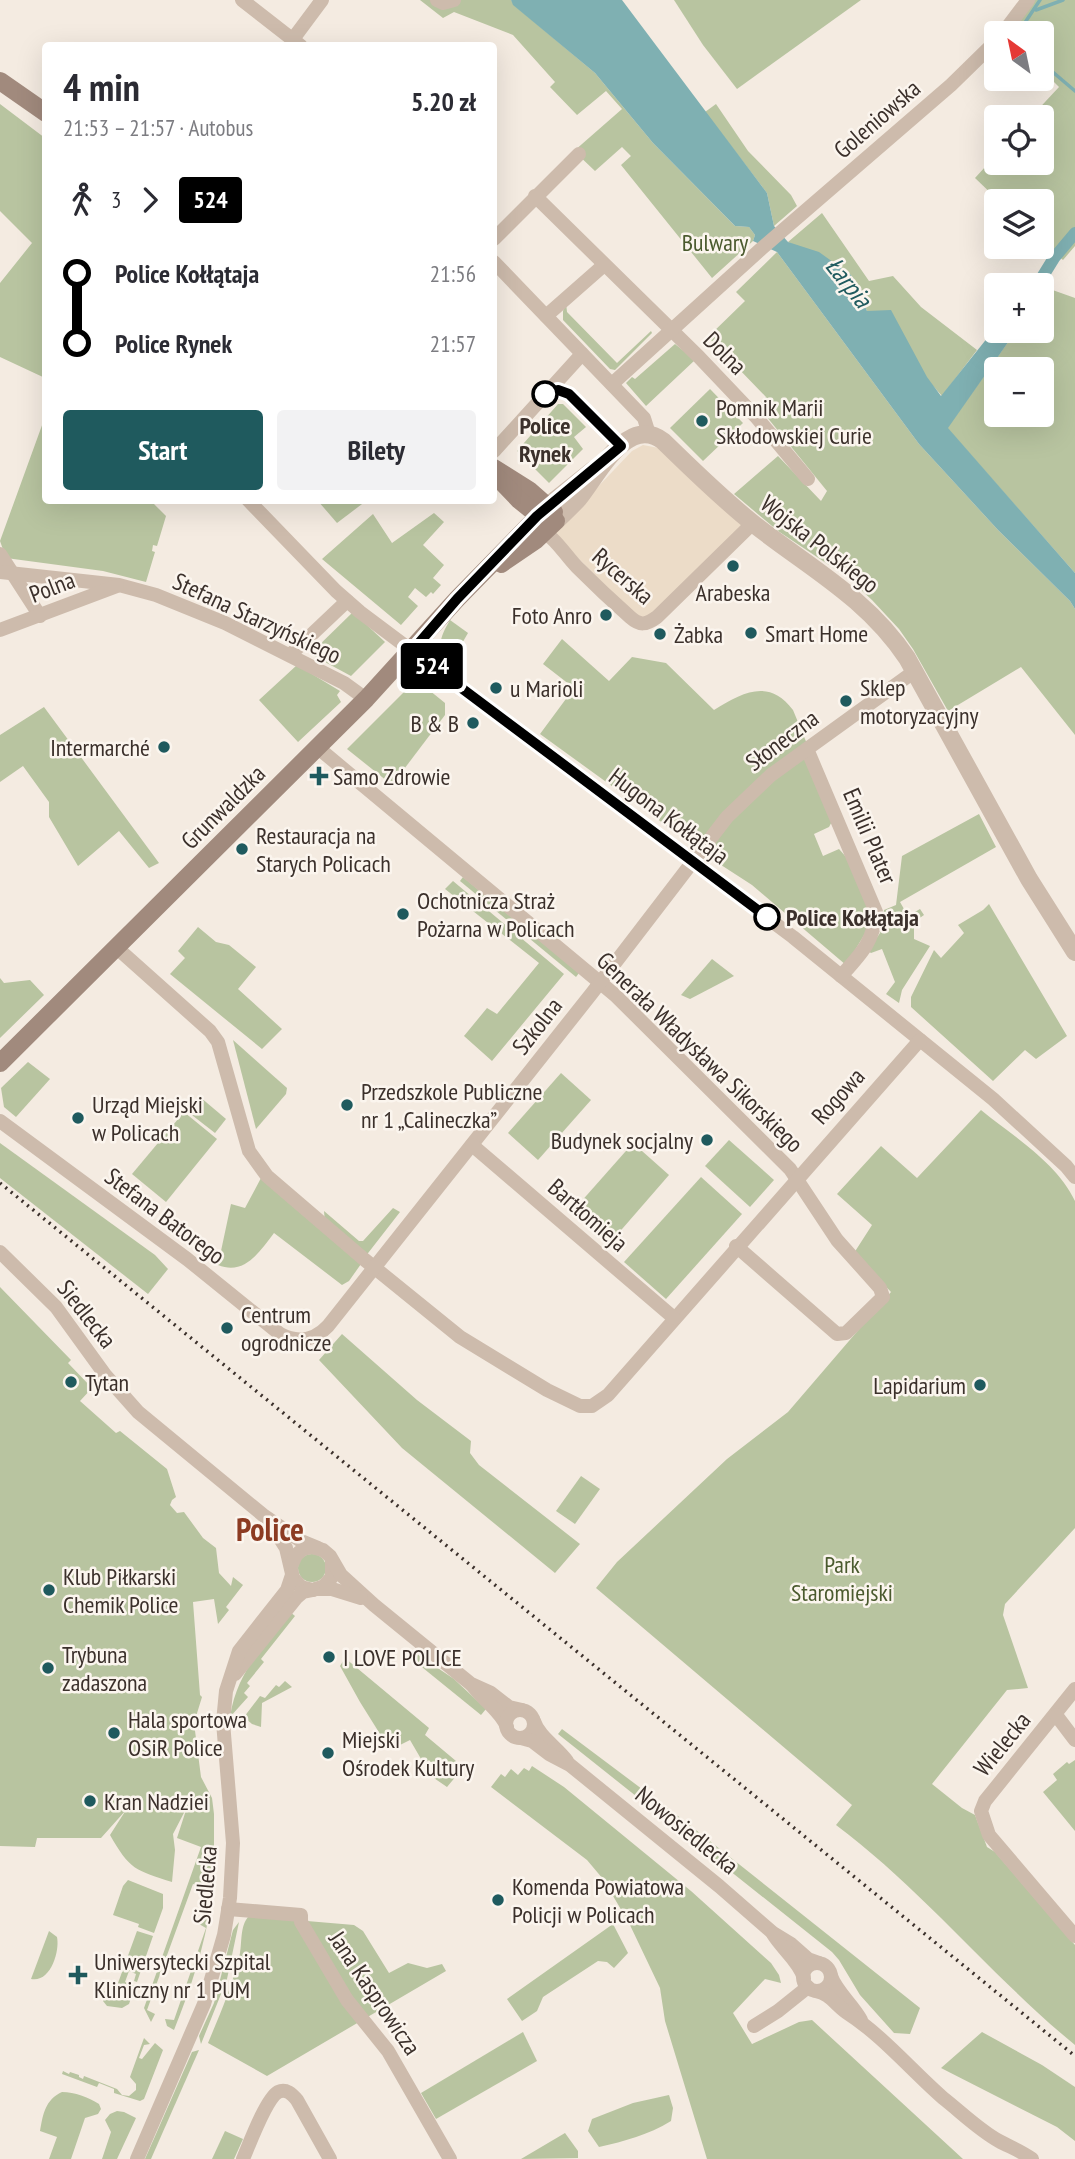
<!DOCTYPE html>
<html lang="pl">
<head>
<meta charset="utf-8">
<style>
  :root { --surface:#fff; --page:#f2f2f3; --text:#2b2b33; --muted:#7c7c81; --accent:#1f5a5e }
  body { margin:0; font-family:"PT Sans Narrow",sans-serif; background:var(--page); color:var(--text); height:100vh; display:flex; flex-direction:column; font-size:26px; white-space:nowrap }
  * { box-sizing:border-box; margin:0 }
  p { font-size:23px; color:var(--muted) }
  .icon { flex:none; width:38px; height:38px; fill:none; stroke:currentColor; stroke-width:2; stroke-linecap:round; stroke-linejoin:round }
  .map { position:relative; flex:1; overflow:hidden }
  .drawer { position:absolute; left:42px; top:42px; width:455px; height:462px; display:flex; flex-direction:column; background:var(--surface); border-radius:7px; box-shadow:0 7px 28px #0002 }
  .drawer>* { flex:none }
  .badge { padding:0 14px; border-radius:5px; font-size:24px; line-height:46px }
  .needle { width:46px; rotate:327deg }
  .controls { position:absolute; left:984px; top:21px; display:grid; gap:14px }
  .controls a { display:grid; place-items:center; width:70px; height:70px; border-radius:7px; background:var(--surface); box-shadow:0 7px 28px #0002; font-size:35px }
  .map>.badge { position:absolute; translate:-50% -50%; box-shadow:0 0 0 4px #fff }
  .legs { display:flex; align-items:center; gap:10px; height:77px; padding:0 21px; font-size:23px }
  .legs p { margin-inline-start:auto }
  .headline { display:flex; align-items:center; justify-content:space-between; height:119px; padding:0 21px }
  h1 { font-size:38px; font-weight:700; line-height:52px }
  .primary-button { display:flex; gap:14px; margin-top:auto; padding:14px 21px }
  .primary-button a { flex:1; height:80px; border-radius:7px; background:var(--accent); color:#fff; font-size:28px; font-weight:700; line-height:80px; text-align:center }
  .primary-button a+a { background:var(--page); color:var(--text) }
  ul { padding:0 21px; list-style:none }
  li { display:flex; align-items:center; gap:24px; height:70px; font-size:26px }
  li i { display:grid; place-items:center; width:10px; height:100%; margin:0 9px; background:currentColor }
  li i::after { content:''; width:18px; height:18px; margin:-9px; border:5px solid; border-radius:50%; background:var(--surface) }
  li p { margin-inline-start:auto }
  li:first-child i { background:linear-gradient(#0000 50%,currentColor 0) }
  li:last-child i { background:linear-gradient(currentColor 50%,#0000 0) }
  .map>svg:first-child { display:block }
</style>
</head>
<body>
<div class="map">
<svg width="1075" height="2159" viewBox="0 0 1075 2159">
  <rect width="100%" height="100%" fill="#f4ebe1"/>
  <g fill="#b8c4a0" fill-rule="evenodd">
    <polygon points="420,0 511,0 514,5 595,73 653,143 730,221 735,226 749,227 755,235 753,241 712,278 621,165 631,156 622,147 595,171 574,151 622,109 606,91 577,115 550,87 555,82 513,35 454,12 443,18"/>
    <polygon points="674,0 861,0 737,89 703,45"/>
    <polygon points="1023,0 1075,0 1075,246 1063,260 1041,241 1041,201 999,201 975,178 996,155 996,163 1041,163 1041,117 1031,117 1059,87 1041,69 1041,33 1004,33"/>
    <polygon points="0,104 45,138 45,378 0,357 0,283 32,243 0,211"/>
    <polygon points="716,104 748,151 791,195 797,206 774,226 767,193 705,112"/>
    <polygon points="822,213 869,281 893,276 921,307 977,350 942,396 867,311 851,275 788,242"/>
    <polygon points="777,252 919,444 998,530 1070,601 1075,609 1075,735 1021,667 948,711 913,649 899,629 872,600 847,577 778,531 734,494 778,456 821,501 827,491 758,406 766,397 708,337 745,301 736,292"/>
    <path d="M1047 288 1075 298V573L947 428 1016 331H1041V296ZM996 369H1041V415H996Z"/>
    <polygon points="566,303 567,312 617,363 651,331 652,333 615,370 610,369 563,320 563,311"/>
    <polygon points="675,344 695,360 646,406 626,383 632,377 635,379"/>
    <polygon points="710,389 743,423 703,461 670,428"/>
    <polygon points="558,404 563,404 586,427 574,437 583,449 549,483 517,451"/>
    <polygon points="45,417 46,500 159,501 154,504 166,516 157,546 153,545 152,551 155,552 146,582 103,571 6,558 0,541"/>
    <polygon points="318,501 366,501 337,523"/>
    <polygon points="434,513 444,522 423,545 444,565 433,578 441,585 433,594 431,592 426,597 415,588 408,597 418,606 401,625 322,559 373,514 392,543"/>
    <polygon points="353,612 385,642 351,676 310,654"/>
    <path d="M450 620 468 633 450 664C435 649 440 637 450 620Z"/>
    <path d="M562 639 609 681 632 657 666 663 714 710C743 692 769 678 793 710L836 814 829 827 814 834 823 856 839 849C860 871 867 893 872 922L846 965 752 885 718 863 540 734 574 688 543 664Z"/>
    <polygon points="297,665 340,691 337,695 341,702 298,742 259,700"/>
    <polygon points="415,685 424,686 445,703 445,715 392,785 347,749 405,691"/>
    <polygon points="44,707 159,863 149,868 119,831 78,866 49,817 49,802 23,766 0,782 0,735"/>
    <polygon points="979,814 996,847 900,902 908,916 920,909 924,915 914,922 914,939 930,946 902,990 899,1003 886,994 895,982 882,949 871,953 868,951 880,933 884,910 896,905 902,856"/>
    <polygon points="463,877 579,973 576,977 460,881"/>
    <polygon points="453,881 564,974 492,1061 464,1036 487,1008 497,1014 539,963 445,889"/>
    <polygon points="989,904 1067,1036 1036,1059 1025,1050 993,1081 911,1007 911,997 934,950 941,958 964,933 958,925 983,910"/>
    <polygon points="198,927 216,942 229,945 256,967 238,989 282,1029 262,1049 170,974 185,958 178,951"/>
    <polygon points="712,959 734,976 690,999 681,995"/>
    <polygon points="0,978 4,983 30,980 44,995 0,1038"/>
    <polygon points="233,1040 287,1088 286,1094 256,1129"/>
    <polygon points="28,1062 50,1079 16,1117 4,1107 1,1088"/>
    <polygon points="561,1073 591,1100 538,1160 508,1133"/>
    <polygon points="200,1097 226,1119 215,1133 188,1112"/>
    <path d="M981 1110C1014 1137 1056 1162 1075 1201V1528L1005 1604 1003 1615 1028 1688 1007 1690 932 1784 962 1808 975 1815 987 1847 995 1852 1075 1945V2045C991 1976 923 1890 836 1825L852 1805 596 1588 617 1562 727 1459 788 1412 891 1292 854 1253 872 1225 837 1194 881 1146 917 1178Z"/>
    <polygon points="184,1112 217,1139 166,1202 132,1174"/>
    <polygon points="729,1140 774,1180 750,1207 705,1166"/>
    <polygon points="0,1143 155,1255 168,1269 148,1294 0,1178"/>
    <polygon points="633,1143 669,1175 616,1236 579,1204"/>
    <polygon points="701,1177 742,1214 666,1299 624,1262"/>
    <path d="M261 1178 361 1264 349 1281 342 1285 274 1233C260 1251 245 1276 218 1265L231 1204 245 1208Z"/>
    <polygon points="393,1208 400,1212 365,1257 325,1223 324,1211 359,1241 363,1241"/>
    <path d="M0 1287 71 1360 68 1363 92 1388 80 1401 116 1433 120 1431 167 1469 176 1497 172 1500 170 1505 177 1513 184 1512 203 1538 216 1548 219 1573 231 1586 233 1577 243 1585 226 1607 229 1610 218 1624 214 1599 193 1602 200 1695 202 1697 194 1723 201 1777 212 1798 214 1814V1861L212 1891 193 1884 147 2010 155 2014 151 2022 144 2008 201 1847 177 1838 187 1807 173 1834 175 1850 172 1882C135 1870 130 1870 110 1835L126 1810 101 1838H37L35 1847 0 1846Z"/>
    <polygon points="342,1334 417,1400 471,1441 470,1453 479,1465 580,1544 555,1573 402,1448 319,1360"/>
    <polygon points="581,1476 600,1489 575,1524 556,1511"/>
    <circle cx="312" cy="1568" r="14"/>
    <path d="M290 1612 295 1616 261 1659 264 1662 247 1683 250 1686 244 1693 248 1697 230 1717C237 1672 263 1647 290 1612Z"/>
    <polygon points="411,1650 454,1679 486,1709 481,1715 407,1655"/>
    <polygon points="345,1658 429,1728 425,1735 456,1761 451,1768 457,1775 447,1787 428,1774 435,1767 429,1760 424,1764 410,1740 390,1750 360,1702 340,1666"/>
    <polygon points="285,1681 292,1687 262,1703 261,1727 252,1724 244,1717 260,1696 265,1698 276,1685 279,1687"/>
    <polygon points="562,1729 682,1819 920,2008 910,2034 894,2033 860,1995 839,1960 832,1952 558,1734"/>
    <polygon points="1075,1760 1075,1831 1043,1792 1057,1780 1053,1774 1067,1762 1069,1764"/>
    <polygon points="532,1766 564,1787 691,1891 771,1963 779,1975 781,1983 765,1979 733,2013 752,2044 799,2022 812,2020 963,2159 707,2159 665,2021 660,1988 629,1923 603,1879 587,1860 491,1787 501,1774 505,1777 511,1769 518,1775 524,1768 529,1771"/>
    <polygon points="128,1880 163,1894 163,1908 154,1933 138,1927 139,1924 113,1915 123,1886"/>
    <path d="M211 1904C204 1948 191 1988 174 2030L167 2026 165 2019 174 2020 206 1928 199 1924 206 1907Z"/>
    <path d="M249 1916 354 1925 363 1931 389 1973 408 1963 427 1968 442 1964 446 1971 267 2076 208 2043C220 2014 233 1985 240 1953 242 1942 240 1925 249 1916Z"/>
    <polygon points="239,1922 227,1979 201,2044 199,2036 214,2003 233,1930"/>
    <polygon points="613,1924 628,1953 614,1968 607,1962 598,1961 543,1997 537,2011 522,2021 507,1999"/>
    <path d="M49 1931 57 1937C60 1952 50 1983 31 1979Z"/>
    <polygon points="137,1931 153,1936 137,1982 134,1981 136,1974 129,1971 125,1982 135,1986 129,2004 122,2008 107,2006 103,2001 103,1991 114,1994"/>
    <polygon points="523,2032 537,2061 436,2119 421,2093"/>
    <polygon points="982,2032 1042,2065 1075,2087 1075,2141 1057,2127 941,2068"/>
    <polygon points="144,2038 150,2044 144,2045 139,2058 142,2059 155,2043 163,2050 144,2099 140,2101 114,2093 114,2089 99,2083 97,2087 62,2074 63,2071 69,2074 70,2072 79,2075 79,2077 83,2079 84,2076 117,2089 122,2095 129,2096 136,2090 136,2084 130,2077"/>
    <polygon points="199,2050 151,2159 145,2159 192,2052"/>
    <path d="M62 2092C75 2092 88 2097 99 2104L101 2109 98 2114 85 2118 71 2159H49L57 2137 40 2131C43 2114 45 2100 62 2092Z"/>
    <path d="M669 2095 673 2108 671 2121C648 2135 625 2141 599 2147L588 2131 592 2119 633 2103Z"/>
    <polygon points="117,2111 124,2112 136,2118 117,2159 102,2159 111,2132 105,2120 110,2114"/>
    <polygon points="225,2131 243,2139 234,2159 212,2159"/>
    <polygon points="565,2133 578,2151 578,2158 521,2159"/>
  </g>
  <polygon fill="#ecdcc8" points="643,445 659,448 742,525 653,613 645,618 638,617 625,605 556,536 556,531 632,451"/>
  <polygon fill="#7fb0b2" points="511,0 622,0 767,193 774,226 788,242 819,252 851,275 867,311 891,310 927,377 941,396 996,327 996,331 1016,331 948,428 1075,573 1075,609 1070,601 998,530 919,444 777,252 753,241 755,235 749,227 735,226 653,143 595,73 513,5"/>
  <g fill="none" stroke-linecap="round" stroke-linejoin="round">
    <g stroke="#7fb0b2" stroke-width="3.5">
      <polyline points="1036,10 1063,0"/>
      <polyline points="1018,33 1040,0"/>
      <polyline points="1041,62 1075,91"/>
    </g>
    <polyline stroke="#7fb0b2" stroke-width="12" points="1038,284 1054,258 1075,233"/>
    <g stroke="#cdbbac" stroke-width="14">
      <polyline points="242,0 301,46"/>
      <polyline points="437,0 443,3 454,0"/>
      <polyline points="1003,33 1028,0"/>
      <polyline points="293,39 322,0"/>
      <polyline points="535,196 699,357 757,418 808,479"/>
      <polyline points="494,239 579,154"/>
      <polyline points="494,262 644,418 649,434"/>
      <polyline points="546,316 604,265"/>
      <polyline points="612,384 761,249 951,85 996,41"/>
      <polyline points="494,451 582,354"/>
      <polyline points="248,500 336,591 360,612 793,937 993,1099 1066,1166 1075,1177"/>
      <path d="M536 529C554 534 564 554 577 567 594 584 612 601 630 617 640 626 646 625 657 617L753 523"/>
      <polyline points="0,554 40,616"/>
      <polyline points="0,572 119,585 156,595 225,623 344,683 366,699"/>
      <polyline points="0,630 117,586"/>
      <polyline points="290,655 347,601"/>
      <polyline points="317,747 615,995 790,1169 837,1240 880,1288 883,1297 846,1333 837,1334 736,1246"/>
      <path d="M807 749 876 912C874 941 861 954 841 976"/>
      <polyline points="117,948 210,1031 218,1042 249,1151 267,1176 365,1260 460,1337 547,1390 580,1406 592,1406 608,1395 920,1040"/>
      <path d="M0 1121 187 1259 280 1334C297 1343 314 1341 328 1326L592 993 727 817 771 775 915 671"/>
      <polyline points="472,1145 674,1318"/>
      <polyline points="0,1252 56,1307 106,1376 138,1412 263,1515 301,1541 318,1548"/>
      <polyline points="272,1526 286,1548 293,1578 301,1587 313,1590 324,1586 332,1577 332,1562"/>
      <polyline points="291,1566 296,1555 303,1549 312,1547 323,1550 330,1556 341,1575 374,1605 471,1684 491,1693 509,1707 522,1710"/>
      <polyline points="316,1589 332,1589 361,1598"/>
      <polyline points="235,1674 296,1598 303,1592 313,1590"/>
      <path d="M472 1685C482 1699 501 1711 507 1727"/>
      <polyline points="1075,1689 985,1801 981,1811 989,1835 1075,1936"/>
      <circle cx="520" cy="1724" r="14"/>
      <polyline points="1056,1715 1075,1740"/>
      <path d="M534 1721C539 1737 557 1747 567 1761"/>
      <polyline points="521,1738 532,1741 549,1754 570,1765 719,1886 773,1933 791,1944 808,1959 819,1963"/>
      <polyline points="228,1909 301,1915 301,1922 347,2000 388,2051 450,2159"/>
      <path d="M773 1934C782 1949 799 1961 804 1978"/>
      <circle cx="817" cy="1977" r="14"/>
      <path d="M831 1976C836 1991 853 2005 861 2020"/>
      <path d="M816 1991C829 1993 836 2005 846 2012 882 2035 911 2070 943 2098 961 2112 979 2130 999 2141 1010 2147 1021 2151 1032 2159"/>
      <polyline points="754,2026 778,2011 808,1987"/>
      <polyline points="137,2159 204,2004 224,1935 230,1898 233,1843 223,1722 226,1691 239,1651 287,1590 292,1575"/>
      <path d="M243 2159C249 2145 266 2099 278 2092 286 2088 292 2094 297 2100L330 2159"/>
    </g>
    <g stroke="#cdbbac" stroke-width="18">
      <polyline points="549,505 593,470"/>
      <path d="M556 521C563 514 572 506 579 498 594 479 610 448 633 437 644 432 654 434 663 441 693 470 722 499 755 525 810 568 867 598 907 658L1029 879 1075 952"/>
    </g>
    <g stroke="#a18a7d" stroke-width="18">
      <polyline points="0,81 46,113"/>
      <polyline points="494,468 529,490 554,512"/>
      <polyline points="498,478 519,500 545,521"/>
      <polyline points="501,564 536,540 556,521"/>
      <polyline points="0,1063 366,699 457,599 549,505"/>
    </g>
    <polyline stroke="#3b302b" stroke-width="3.5" stroke-dasharray="2 5" stroke-linecap="butt" points="0,1183 1075,2056"/>
  </g>
  <g fill="none" stroke-linecap="round" stroke-linejoin="round">
    <g stroke="#fff" stroke-width="16">
      <polyline id="line-1" points="545,394 558,390 569,394 621,446 537,516 457,599 412,651 767,917"/>
    </g>
    <use href="#line-1" stroke="#000" stroke-width="10"/>
  </g>
  <g fill="#fff" stroke="#000" stroke-width="3.5">
    <circle cx="545" cy="394" r="12"/>
    <circle cx="767" cy="917" r="12"/>
  </g>
  <g fill="#1f5a5e" stroke="#fbf5ee" stroke-width="2.5">
    <circle cx="702" cy="421" r="7"/>
    <circle cx="733" cy="566" r="7"/>
    <circle cx="606" cy="615" r="7"/>
    <circle cx="751" cy="633" r="7"/>
    <circle cx="660" cy="634" r="7"/>
    <circle cx="496" cy="688" r="7"/>
    <circle cx="846" cy="701" r="7"/>
    <circle cx="473" cy="723" r="7"/>
    <circle cx="164" cy="747" r="7"/>
    <path d="M315.5 765.5h7v7h7v7h-7v7h-7v-7h-7v-7h7z"/>
    <circle cx="242" cy="849" r="7"/>
    <circle cx="403" cy="914" r="7"/>
    <circle cx="347" cy="1105" r="7"/>
    <circle cx="78" cy="1118" r="7"/>
    <circle cx="707" cy="1140" r="7"/>
    <circle cx="227" cy="1328" r="7"/>
    <circle cx="71" cy="1382" r="7"/>
    <circle cx="980" cy="1385" r="7"/>
    <circle cx="49" cy="1590" r="7"/>
    <circle cx="329" cy="1657" r="7"/>
    <circle cx="48" cy="1668" r="7"/>
    <circle cx="114" cy="1733" r="7"/>
    <circle cx="328" cy="1753" r="7"/>
    <circle cx="90" cy="1801" r="7"/>
    <circle cx="498" cy="1900" r="7"/>
    <path d="M74.5 1964.5h7v7h7v7h-7v7h-7v-7h-7v-7h7z"/>
  </g>
  <g text-anchor="middle" dominant-baseline="central" stroke-width="5" stroke-linejoin="round" paint-order="stroke">
    <g font-size="24" fill="#3b302b" stroke="#fbf5ee">
      <text transform="translate(877 119) rotate(-41)">Goleniowska</text>
      <text transform="translate(725 353) rotate(45)">Dolna</text>
      <text transform="translate(820 544) rotate(38)">Wojska Polskiego</text>
      <text transform="translate(623 576) rotate(41)">Rycerska</text>
      <text transform="translate(52 587) rotate(-21)">Polna</text>
      <text transform="translate(257 618) rotate(25)">Stefana Starzyńskiego</text>
      <text transform="translate(782 740) rotate(-37)">Słoneczna</text>
      <text transform="translate(223 807) rotate(-45)">Grunwaldzka</text>
      <text transform="translate(669 816) rotate(37)">Hugona Kołłątaja</text>
      <text transform="translate(870 836) rotate(67)">Emilii Plater</text>
      <text transform="translate(537 1026) rotate(-52)">Szkolna</text>
      <text transform="translate(700 1052) rotate(44)">Generała Władysława Sikorskiego</text>
      <text transform="translate(838 1096) rotate(-48)">Rogowa</text>
      <text transform="translate(588 1215) rotate(41)">Bartłomieja</text>
      <text transform="translate(165 1216) rotate(37)">Stefana Batorego</text>
      <text transform="translate(87 1314) rotate(52)">Siedlecka</text>
      <text transform="translate(1002 1744) rotate(-51)">Wielecka</text>
      <text transform="translate(687 1830) rotate(39)">Nowosiedlecka</text>
      <text transform="translate(205 1885) rotate(-85)">Siedlecka</text>
      <text transform="translate(375 1993) rotate(56)">Jana Kasprowicza</text>
    </g>
    <g font-size="24" fill="#4a5a2e" stroke="#fbf5ee">
      <text x="715" y="242">Bulwary</text>
      <text x="842" y="1564">Park<tspan x="842" dy="28">Staromiejski</tspan></text>
    </g>
    <g font-size="24" fill="#3b302b" stroke="#fbf5ee" text-anchor="start">
      <text x="716" y="407">Pomnik Marii<tspan x="716" dy="28">Skłodowskiej Curie</tspan></text>
      <text x="733" y="592" text-anchor="middle">Arabeska</text>
      <text x="592" y="615" text-anchor="end">Foto Anro</text>
      <text x="765" y="633">Smart Home</text>
      <text x="674" y="634">Żabka</text>
      <text x="860" y="687">Sklep<tspan x="860" dy="28">motoryzacyjny</tspan></text>
      <text x="510" y="688">u Marioli</text>
      <text x="459" y="723" text-anchor="end">B &amp; B</text>
      <text x="150" y="747" text-anchor="end">Intermarché</text>
      <text x="333" y="776">Samo Zdrowie</text>
      <text x="256" y="835">Restauracja na<tspan x="256" dy="28">Starych Policach</tspan></text>
      <text x="417" y="900">Ochotnicza Straż<tspan x="417" dy="28">Pożarna w Policach</tspan></text>
      <text x="361" y="1091">Przedszkole Publiczne<tspan x="361" dy="28">nr 1 „Calineczka”</tspan></text>
      <text x="92" y="1104">Urząd Miejski<tspan x="92" dy="28">w Policach</tspan></text>
      <text x="693" y="1140" text-anchor="end">Budynek socjalny</text>
      <text x="241" y="1314">Centrum<tspan x="241" dy="28">ogrodnicze</tspan></text>
      <text x="85" y="1382">Tytan</text>
      <text x="966" y="1385" text-anchor="end">Lapidarium</text>
      <text x="63" y="1576">Klub Piłkarski<tspan x="63" dy="28">Chemik Police</tspan></text>
      <text x="62" y="1654">Trybuna<tspan x="62" dy="28">zadaszona</tspan></text>
      <text x="343" y="1657">I LOVE POLICE</text>
      <text x="128" y="1719">Hala sportowa<tspan x="128" dy="28">OSiR Police</tspan></text>
      <text x="342" y="1739">Miejski<tspan x="342" dy="28">Ośrodek Kultury</tspan></text>
      <text x="104" y="1801">Kran Nadziei</text>
      <text x="512" y="1886">Komenda Powiatowa<tspan x="512" dy="28">Policji w Policach</tspan></text>
      <text x="94" y="1961">Uniwersytecki Szpital<tspan x="94" dy="28">Kliniczny nr 1 PUM</tspan></text>
    </g>
    <g font-size="24" font-weight="bold" fill="#3b302b" stroke="#fbf5ee">
      <text x="545" y="425">Police<tspan x="545" dy="28">Rynek</tspan></text>
      <text x="786" y="917" text-anchor="start">Police Kołłątaja</text>
    </g>
    <g font-size="26" font-style="italic" fill="#1f5a5e" stroke="#fbf5ee">
      <text transform="translate(849 282) rotate(51)">Łarpia</text>
    </g>
    <g font-size="32" font-weight="bold" fill="#8c3b22" stroke="#fbf5ee">
      <text x="270" y="1529">Police</text>
    </g>
  </g>
</svg>
<div class="controls">
<a><svg class="needle" viewBox="-14 -14 28 28"><path d="M0-13l5 13h-10z" fill="#e53935"/><path d="M0 13l5-13h-10z" fill="#7c7c81"/></svg></a>
<a><svg class="icon" aria-label="locate" viewBox="0 0 24 24"><circle cx="12" cy="12" r="6"/><path d="M12 2v4M12 18v4M2 12h4M18 12h4"/></svg></a>
<a><svg class="icon" aria-label="layers" viewBox="0 0 24 24"><path d="M12 4l9 5-9 5-9-5zM3 14l9 5 9-5"/></svg></a>
<a>+</a>
<a>−</a>
</div>
<b class="badge" style="left:432px;top:666px;background:#000;color:#fff">524</b>
<section class="drawer">
<div class="headline"><div><h1>4 min</h1><p>21:53 – 21:57 · Autobus</p></div><b>5.20 zł</b></div>
<div class="legs"><svg class="icon" aria-label="walk" viewBox="0 0 24 24"><circle cx="13" cy="4" r="2"/><path d="M13 8l-2 6 4 7M11 14l-3 7M7 12l3-4h3l4 4"/></svg>3<svg class="icon" aria-label="forward" viewBox="0 0 24 24"><path d="M9 5l7 7-7 7"/></svg><b class="badge" style="background:#000;color:#fff">524</b></div>
<ul>
<li><i style="color:#000"></i><b>Police Kołłątaja</b><p>21:56</p></li>
<li><i style="color:#000"></i><b>Police Rynek</b><p>21:57</p></li>
</ul>
<div class="primary-button"><a>Start</a><a>Bilety</a></div>
</section>
</div>
</body>
</html>
